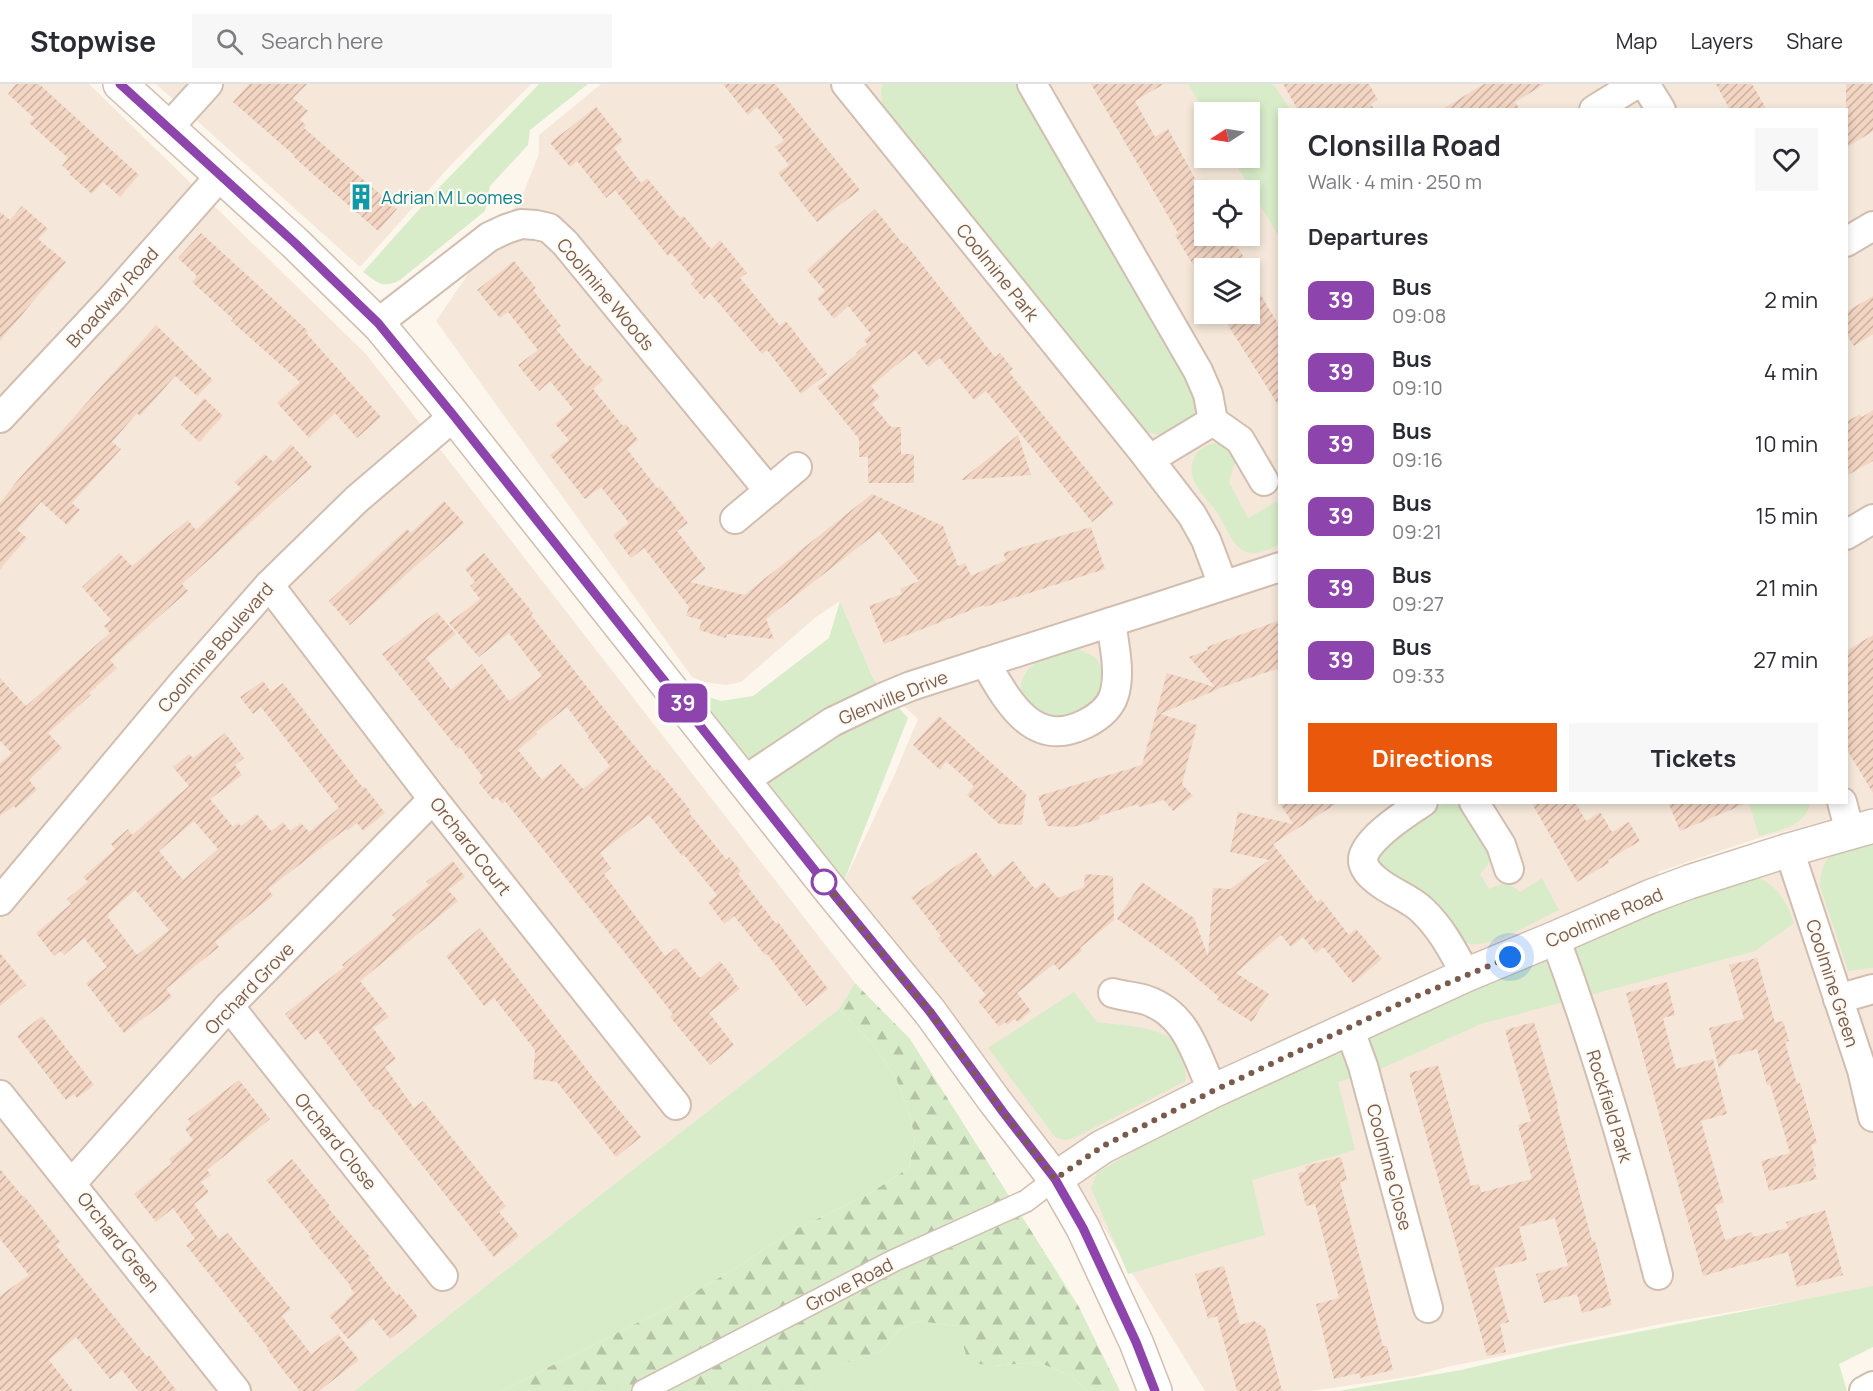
<!DOCTYPE html>
<html lang="en">
<head>
<meta charset="utf-8">
<style>
  :root { --surface:#fff; --page:#f7f7f7; --text:#2b2b33; --muted:#7c7c81; --line:#e1e1e2; --accent:#ea580c }
  body { margin:0; font-family:Manrope,sans-serif; background:var(--page); color:var(--text); height:100vh; display:flex; flex-direction:column; font-size:22px; white-space:nowrap }
  * { box-sizing:border-box; margin:0 }
  p { font-size:20px; color:var(--muted) }
  .icon { flex:none; width:33px; height:33px; fill:none; stroke:currentColor; stroke-width:2; stroke-linecap:round; stroke-linejoin:round }
  .map { position:relative; flex:1; overflow:hidden }
  .sheet { position:absolute; left:1278px; top:24px; width:570px; height:696px; display:flex; flex-direction:column; background:var(--surface); border-radius:0px; box-shadow:0 3px 9px #0003 }
  .sheet>* { flex:none }
  .badge { padding:0 12px; border-radius:9px; font-size:21px; line-height:39px }
  .needle { width:39px; rotate:258deg }
  .controls { position:absolute; left:1194px; top:18px; display:grid; gap:12px }
  .controls a { display:grid; place-items:center; width:66px; height:66px; border-radius:0px; background:var(--surface); box-shadow:0 3px 9px #0003; font-size:30px }
  .you { position:absolute; width:30px; height:30px; margin:-15px; border:4px solid #fff; border-radius:50%; background:#1a73e8; box-shadow:0 0 0 9px #1a73e833 }
  .map>.badge { position:absolute; translate:-50% -50%; box-shadow:0 0 0 3px #fff }
  h2 { padding:0 30px; font-size:22px; line-height:54px }
  .round { display:grid; place-items:center; flex:none; width:63px; height:63px; border-radius:0px; background:var(--page) }
  .summary { display:flex; align-items:center; justify-content:space-between; height:102px; padding:0 30px }
  h1 { font-size:28px; font-weight:700; line-height:45px }
  .primary-button { display:flex; gap:12px; margin-top:auto; padding:12px 30px }
  .primary-button a { flex:1; height:69px; border-radius:0px; background:var(--accent); color:#fff; font-size:24px; font-weight:700; line-height:69px; text-align:center }
  .primary-button a+a { background:var(--page); color:var(--text) }
  ul { padding:0; list-style:none }
  li { display:flex; align-items:center; gap:18px; height:72px; padding:0 30px }
  li div { flex:1 }
  li b { display:block; font-size:22px }
  li em { font-style:normal }
  li .badge { min-width:66px; font-weight:700; text-align:center }
  header { display:flex; align-items:center; gap:36px; box-sizing:border-box; height:84px; padding:0 30px; background:var(--surface); border-bottom:2px solid var(--line) }
  header strong { font-size:28px }
  nav { display:flex; gap:33px; margin-inline-start:auto; font-size:21px }
  .search { width:420px; height:54px; background:var(--page); display:flex; align-items:center; gap:15px; box-sizing:border-box; padding:0 21px; border-radius:0px; color:var(--muted); font-size:22px }
  .map>svg:first-child { display:block }
</style>
</head>
<body>
<header>
<strong>Stopwise</strong>
<div class="search"><svg class="icon" aria-label="search" viewBox="0 0 24 24"><circle cx="10" cy="10" r="6"/><path d="M15 15l6 6"/></svg>Search here</div>
<nav><a>Map</a><a>Layers</a><a>Share</a></nav>
</header>
<div class="map">
<svg width="1873" height="1307" viewBox="0 0 1873 1307">
  <defs>
    <pattern id="forest-firs" width="22" height="20" patternUnits="userSpaceOnUse" patternTransform="scale(1.5)"><rect width="22" height="20" fill="#d8ecc9"/><path d="M5 1l3.5 6h-7zM16 11l3.5 6h-7z" fill="#b4c2a5"/></pattern>
    <pattern id="building-hatch" width="6" height="6" patternUnits="userSpaceOnUse" patternTransform="scale(1.5)"><rect width="6" height="6" fill="#f3d5c3"/><path d="M-1 1l2-2M0 6l6-6M5 7l2-2" fill="none" stroke="#cab0a1"/></pattern>
  </defs>
  <rect width="100%" height="100%" fill="#fdf6ec"/>
  <g fill="#f5e8da" fill-rule="evenodd">
    <polygon points="0,0 89,0 366,270 855,899 839,925 599,1112 354,1307 0,1307"/>
    <polygon points="156,0 531,0 449,83 360,183"/>
    <path d="M601 0H1873V724L1756 755 1658 788 1670 820 1753 792 1873 760V1204L1666 1239 1447 1283 1414 1292 1311 1307H1205L1060 1073 842 802 894 692 918 635 873 594 840 517 816 533 741 598 726 601 704 598 692 593 436 237 523 110 539 70V51ZM1280 26H1846V718H1280ZM1204 28H1250V74H1204ZM1204 106H1250V152H1204ZM1204 184H1250V230H1204Z"/>
  </g>
  <g fill="#d8ecc9">
    <path d="M539 0H588L530 46 528 61 490 102 485 127 400 196C383 205 378 199 363 188L432 111Z"/>
    <path d="M883 0H1020L1181 275C1187 291 1204 320 1193 334 1186 342 1172 347 1164 352L1147 348 1139 343 883 27 881 6Z"/>
    <polygon points="1188,0 1273,0 1290,25 1280,26 1279,153 1232,74 1250,74 1250,28 1205,28"/>
    <path d="M1215 359 1227 363 1237 372 1229 398 1248 434 1279 416V461C1269 465 1255 473 1244 467 1232 461 1225 441 1218 430 1206 412 1184 397 1194 374 1198 365 1206 361 1215 359Z"/>
    <polygon points="840,517 873,594 908,634 842,802 693,608 721,617 753,612 829,554"/>
    <path d="M1068 565H1078L1095 573 1103 586V601L1099 613 1093 622 1058 635 1045 636 1021 617C1017 581 1040 575 1068 565Z"/>
    <path d="M1449 719 1459 721 1468 730 1491 771 1489 779 1480 790 1489 805C1503 799 1507 797 1520 808L1542 794 1559 826C1537 836 1494 863 1471 860 1466 860 1462 856 1458 854L1381 783 1378 770 1396 751 1442 720Z"/>
    <path d="M1749 719V718L1810 719C1806 743 1779 746 1759 752Z"/>
    <path d="M1873 756V884L1848 887 1820 802C1822 763 1841 766 1873 756Z"/>
    <path d="M1753 792C1776 798 1787 818 1794 839L1755 867 1481 940 1376 987 1338 998 1355 1066 1252 1096 1265 1151 1128 1190 1091 1104 1097 1089 1191 1032 1271 994 1379 951 1405 930 1670 820Z"/>
    <path d="M1074 908 1097 938C1121 942 1168 941 1180 965 1185 975 1185 987 1186 997L1074 1054 1065 1056 1056 1054 988 964Z"/>
    <polygon points="839,925 871,958 896,994 910,1032 915,1056 909,1084 869,1110 794,1146 731,1187 669,1223 501,1307 354,1307 599,1112"/>
    <polygon points="1873,1202 1873,1263 1839,1280 1847,1307 1338,1307 1461,1286 1561,1263"/>
    <polygon points="917,1237 959,1242 993,1282 1038,1278 1069,1291 1088,1307 808,1307 810,1290 882,1267 899,1246"/>
  </g>
  <polygon fill="url(#forest-firs)" points="855,899 910,955 1079,1223 1120,1307 1088,1307 1069,1291 1038,1278 993,1282 968,1278 958,1242 917,1237 899,1246 882,1267 811,1290 808,1307 501,1307 669,1223 731,1187 794,1146 869,1110 909,1084 915,1056 910,1032 896,994 871,958 839,925"/>
  <g fill="url(#building-hatch)" fill-rule="evenodd">
    <polygon points="16,0 39,0 139,91 120,113 103,98 92,110 70,91 71,89 62,82 68,74 29,39 34,34 8,10"/>
    <polygon points="249,0 307,0 293,14 308,27 300,36 306,41 304,44 397,125 378,147 315,92 294,73 295,72 233,18"/>
    <polygon points="723,0 775,0 860,106 817,138 778,89 789,81 775,63 784,56 757,23 748,31"/>
    <polygon points="1091,0 1164,0 1135,17 1155,53 1168,45 1204,111 1204,152 1230,152 1251,184 1195,184 1175,151 1178,149"/>
    <polygon points="1283,0 1369,0 1378,16 1371,20 1374,26 1298,26"/>
    <polygon points="1484,0 1545,0 1515,18 1520,26 1441,26"/>
    <polygon points="1716,0 1752,0 1767,26 1730,26"/>
    <polygon points="1846,0 1873,0 1873,47 1846,64"/>
    <polygon points="596,23 623,57 614,64 641,99 647,94 680,134 684,132 711,165 720,156 747,189 740,194 780,242 786,237 827,290 801,310 767,266 762,270 710,209 704,215 691,200 695,196 671,169 668,172 615,106 606,114 577,77 570,83 550,59"/>
    <polygon points="22,122 48,145 38,155 66,178 0,257 0,128 10,136"/>
    <polygon points="875,125 903,160 905,159 995,273 1000,269 1013,285 1009,288 1114,420 1092,438 986,307 974,316 940,274 928,283 915,266 871,302 880,313 872,320 891,343 901,343 901,370 914,370 914,399 868,399 868,373 859,373 859,355 817,303 857,270 856,269 867,260 864,256 871,250 848,222 834,235 817,214 825,207 807,186"/>
    <polygon points="201,149 308,247 306,249 381,333 357,354 335,329 309,354 277,319 300,298 231,237 233,235 192,198 197,192 178,174"/>
    <polygon points="514,177 536,204 533,206 561,242 556,245 587,283 590,281 603,296 593,305 623,342 626,340 638,356 627,365 658,405 660,403 688,439 677,447 706,485 690,498 744,511 872,410 943,442 948,456 946,459 949,458 958,482 965,479 971,492 1006,476 1003,469 1091,443 1105,485 985,523 984,521 884,560 869,522 902,510 900,505 919,497 879,447 766,535 774,555 727,550 726,554 699,546 702,536 686,532 689,523 644,464 631,474 613,451 629,439 601,403 585,415 550,371 569,356 555,340 573,325 550,297 539,307 518,281 538,266 508,228 500,234 477,206"/>
    <polygon points="1250,193 1280,243 1280,324 1221,230 1250,230"/>
    <polygon points="1873,212 1873,250 1854,262 1846,250 1846,228"/>
    <polygon points="156,241 213,296 197,312 175,292 140,332 137,329 112,358 121,365 72,419 80,426 67,441 41,418 17,446 27,454 0,485 0,419 17,397"/>
    <polygon points="204,314 223,332 199,358 181,341"/>
    <polygon points="1873,326 1873,377 1846,392 1846,338 1860,330 1862,333"/>
    <polygon points="1018,351 1031,391 961,396 994,370"/>
    <polygon points="291,360 312,383 182,500 188,507 110,576 117,584 89,609 91,611 48,649 62,664 29,696 37,706 16,724 14,722 0,732 0,679 12,669 0,657 0,594 26,622 110,549 104,542 111,536 82,503 119,469 132,482 188,436 196,446 241,404 234,398 265,370 273,378"/>
    <polygon points="444,417 464,439 350,541 329,517 407,445 411,449"/>
    <path d="M484 469 533 529 531 531 602 622 655 687 657 685 691 727 689 729 727 776 729 773 741 787 738 790 776 840 778 838 828 905 806 922 767 870 765 871 734 832 724 840 708 818 717 811 684 771 682 772 649 731 600 769 611 784 604 790 665 872 676 864 700 894 720 877 734 895 732 896 740 905 709 929 734 961 710 981 670 933 673 930 505 717 502 720 497 713 493 716 479 699 483 693 460 663 458 665 382 570 437 528 456 550 426 574 451 606 482 580 509 617 542 592 509 549 479 573 449 539 480 515 470 502 475 498 465 485ZM567 623 589 652 588 654 610 682 583 705 561 680 542 696 518 666 537 650 536 648Z"/>
    <polygon points="1280,536 1280,584 1225,602 1160,630 1197,641 1182,700 1193,712 1173,727 1164,716 1139,723 1138,720 1099,732 1100,735 1073,743 1047,742 1038,712 1142,681 1167,589 1215,603 1189,573 1208,566 1207,563"/>
    <polygon points="1873,551 1873,709 1846,664 1846,567"/>
    <path d="M263 597 271 608 283 599 363 704 365 703 385 729 363 747 357 739 347 747 346 745 268 805 273 812 215 858 219 863 166 905 172 913 124 949 86 899 107 883 84 854 64 871 60 867 54 872 36 849 71 820 67 815 88 798 83 793 115 765 111 760 128 745 132 751 189 702 173 683 189 670 193 674 225 649 244 674 235 681 242 691 210 715 233 743 238 739 241 742 257 730 271 747 283 738 290 747 301 739 309 748 339 724 261 623 253 630 240 613ZM194 737 218 765 183 796 159 767ZM135 806 169 846 137 871 108 833 109 832 108 830Z"/>
    <polygon points="939,632 1026,710 1022,741 999,740 967,711 974,702 946,677 940,686 913,661"/>
    <polygon points="1279,718 1339,718 1273,760 1317,818 1321,815 1349,851 1356,845 1382,875 1353,899 1323,863 1316,869 1303,853 1291,863 1281,851 1236,889 1269,910 1252,938 1217,916 1219,913 1174,875 1117,835 1142,798 1194,834 1208,872 1213,804 1230,805 1269,776 1230,768 1238,728 1293,740"/>
    <polygon points="1531,718 1575,718 1586,737 1600,728 1612,748 1629,738 1640,757 1608,776 1609,779 1577,798"/>
    <polygon points="1668,718 1747,718 1747,719 1680,747"/>
    <polygon points="976,768 993,793 1013,777 1035,805 1044,798 1058,814 1084,803 1085,790 1113,792 1114,836 1080,864 1082,867 1059,886 1054,880 1017,909 1031,927 1018,938 1015,935 1007,941 1005,938 999,943 978,917 986,911 938,854 941,852 911,813"/>
    <polygon points="453,777 465,793 448,806 458,817 360,897 389,933 373,944 396,975 385,983 414,1024 423,1017 506,1122 499,1128 519,1152 494,1173 378,1025 375,1026 317,946 305,956 285,930 344,883 342,881 396,836 392,831 429,801 426,798"/>
    <polygon points="480,844 597,999 641,1053 616,1073 557,998 533,995 535,966 494,914 484,922 446,872"/>
    <polygon points="0,869 26,901 0,922"/>
    <polygon points="1757,874 1775,939 1783,937 1789,957 1785,958 1797,1000 1800,999 1817,1059 1811,1061 1816,1082 1813,1083 1817,1095 1769,1107 1761,1077 1790,1069 1770,1000 1767,1001 1757,965 1730,972 1719,985 1709,944 1744,935 1729,881"/>
    <polygon points="1667,898 1675,931 1663,934 1676,985 1713,975 1727,1030 1701,1037 1724,1119 1715,1121 1725,1156 1752,1148 1753,1153 1788,1144 1786,1138 1825,1126 1843,1191 1797,1203 1788,1168 1703,1192 1626,909"/>
    <polygon points="42,932 94,1001 77,1014 74,1010 66,1016 17,952"/>
    <polygon points="1534,938 1558,1022 1557,1023 1592,1157 1595,1157 1612,1221 1582,1229 1577,1210 1544,1219 1536,1190 1568,1182 1555,1134 1519,1143 1527,1176 1494,1184 1509,1238 1500,1240 1506,1268 1487,1272 1409,989 1438,981 1471,1102 1479,1100 1481,1108 1483,1108 1532,1095 1518,1041 1531,1037 1505,946"/>
    <polygon points="239,996 270,1035 207,1086 211,1091 201,1098 209,1108 194,1120 219,1155 228,1149 291,1225 282,1232 311,1270 338,1250 359,1276 319,1307 300,1307 286,1290 267,1265 268,1264 186,1161 195,1155 173,1124 156,1138 134,1110 172,1079 169,1075 193,1056 185,1045 191,1040 188,1035"/>
    <polygon points="1341,1073 1347,1096 1340,1098 1383,1262 1387,1262 1393,1286 1360,1294 1359,1289 1334,1295 1316,1220 1339,1214 1315,1120 1306,1122 1298,1089 1306,1087 1305,1082"/>
    <polygon points="292,1075 330,1122 328,1124 370,1173 368,1175 397,1212 399,1209 418,1233 390,1255 373,1234 348,1255 329,1232 346,1218 345,1217 354,1209 349,1202 350,1201 309,1152 311,1151 266,1096"/>
    <polygon points="0,1085 23,1113 24,1112 60,1158 56,1161 147,1273 149,1271 177,1307 138,1307 122,1286 110,1295 76,1253 49,1276 73,1307 0,1307 0,1212 29,1191 0,1155"/>
    <polygon points="1224,1182 1240,1241 1254,1237 1265,1244 1282,1307 1237,1307 1217,1232 1208,1235 1195,1190"/>
  </g>
  <g fill="none" stroke-linecap="round" stroke-linejoin="round">
    <g stroke="#d1beb0" stroke-width="24">
      <polyline id="pedestrian" points="643,1307 893,1177 1026,1117 1055,1095"/>
    </g>
    <g stroke="#d1beb0" stroke-width="32">
      <g id="minor">
        <polyline points="846,0 1141,365 1192,431 1206,456 1223,501"/>
        <polyline points="1032,0 1198,287 1208,310 1213,337 1240,356 1264,397"/>
        <polyline points="1645,0 1661,26"/>
        <polyline points="1594,26 1636,0"/>
        <polyline points="168,44 208,0"/>
        <polyline points="1846,158 1873,142"/>
        <polyline points="378,239 489,153 506,145 521,140 536,141 549,144 565,159 769,407"/>
        <polyline points="0,334 114,212 221,91"/>
        <polyline points="1150,375 1213,337"/>
        <polyline points="735,435 797,383"/>
        <polyline points="1846,451 1873,435"/>
        <polyline points="269,501 433,715 676,1021"/>
        <path d="M985 578C1007 616 1032 666 1085 640 1097 634 1110 624 1114 611 1121 589 1114 560 1111 538"/>
        <polyline points="745,696 832,638 882,614 911,602 1155,524 1280,483"/>
        <path d="M1423 718C1408 728 1360 758 1363 778 1365 787 1372 793 1380 799 1393 809 1411 815 1422 826 1442 845 1453 867 1466 891"/>
        <polyline points="1474,718 1501,761 1509,785"/>
        <polyline points="1842,718 1850,748"/>
        <polyline points="1789,766 1862,986 1873,1033"/>
        <polyline points="0,817 181,601 269,501 356,416 454,332"/>
        <path d="M1555 854C1596 964 1629 1077 1658 1191"/>
        <path d="M1113 909C1124 912 1136 913 1146 916 1189 931 1195 971 1213 1007"/>
        <polyline points="1838,915 1873,905"/>
        <polyline points="229,922 443,1192"/>
        <polyline points="1349,944 1363,982 1428,1224"/>
        <polyline points="0,1011 236,1307"/>
        <polyline points="72,1099 229,922 433,715"/>
        <polyline points="1864,1307 1873,1302"/>
      </g>
    </g>
    <g stroke="#d1beb0" stroke-width="36">
      <g id="tertiary">
        <polyline points="120,0 295,159 380,242 454,332 831,807 930,928 994,1016 1055,1095 1083,1144 1136,1258 1155,1307"/>
        <polyline points="1055,1095 1102,1063 1213,1007 1466,891 1555,854 1649,813 1689,798 1789,766 1873,742"/>
      </g>
    </g>
    <use href="#pedestrian" stroke="#fff" stroke-width="21"/>
    <use href="#minor" stroke="#fff" stroke-width="28"/>
    <use href="#tertiary" stroke="#fff" stroke-width="33"/>
  </g>
  <g fill="none" stroke-linecap="round" stroke-linejoin="round">
    <g stroke="#fff" stroke-width="14">
      <polyline id="line" points="120,0 295,159 378,239 454,332 836,813 930,928 1003,1028 1055,1095 1083,1144 1136,1258 1155,1307"/>
    </g>
    <use href="#line" stroke="#8e44ad" stroke-width="9"/>
    <polyline stroke="#7a5c4d" stroke-width="6" stroke-dasharray="0 10.8" points="824,798 819,792 930,928 1003,1028 1055,1095 1103,1062 1213,1007 1408,916 1510,873"/>
  </g>
  <defs>
    <g id="building-bare" transform="scale(2.07)"><path d="M-4-6H4V6H1V3H-1V6H-4ZM-2.5-4.3h1.7v1.8h-1.7ZM.8-4.3h1.7v1.8H.8ZM-2.5-1h1.7V.8h-1.7ZM.8-1h1.7V.8H.8Z" fill="#0f9aa8" stroke="#fffaf3" stroke-width="2.5" paint-order="stroke"/></g>
  </defs>
  <g fill-rule="evenodd">
    <use href="#building-bare" x="361" y="113"/>
  </g>
  <circle fill="#fff" stroke="#8e44ad" stroke-width="3" cx="824" cy="798" r="12"/>
  <g text-anchor="middle" dominant-baseline="central" stroke-width="4.5" stroke-linejoin="round" paint-order="stroke">
    <g font-size="18" fill="#0d838f" stroke="#fffaf3" text-anchor="start">
      <text x="381" y="113">Adrian M Loomes</text>
    </g>
    <g font-size="18" fill="#7a5c4d" stroke="#fffaf3">
      <text transform="translate(998 188) rotate(51)">Coolmine Park</text>
      <text transform="translate(606 210) rotate(50)">Coolmine Woods</text>
      <text transform="translate(112 213) rotate(-48)">Broadway Road</text>
      <text transform="translate(215 563) rotate(-49)">Coolmine Boulevard</text>
      <text transform="translate(893 613) rotate(-22)">Glenville Drive</text>
      <text transform="translate(471 762) rotate(52)">Orchard Court</text>
      <text transform="translate(1604 833) rotate(-23)">Coolmine Road</text>
      <text transform="translate(1833 899) rotate(72)">Coolmine Green</text>
      <text transform="translate(249 904) rotate(-46)">Orchard Grove</text>
      <text transform="translate(1610 1022) rotate(73)">Rockfield Park</text>
      <text transform="translate(336 1057) rotate(51)">Orchard Close</text>
      <text transform="translate(1390 1083) rotate(75)">Coolmine Close</text>
      <text transform="translate(119 1158) rotate(52)">Orchard Green</text>
      <text transform="translate(849 1200) rotate(-27)">Grove Road</text>
    </g>
  </g>
</svg>
<div class="controls">
<a><svg class="needle" viewBox="-14 -14 28 28"><path d="M0-13l5 13h-10z" fill="#e53935"/><path d="M0 13l5-13h-10z" fill="#7c7c81"/></svg></a>
<a><svg class="icon" aria-label="locate" viewBox="0 0 24 24"><circle cx="12" cy="12" r="6"/><path d="M12 2v4M12 18v4M2 12h4M18 12h4"/></svg></a>
<a><svg class="icon" aria-label="layers" viewBox="0 0 24 24"><path d="M12 4l9 5-9 5-9-5zM3 14l9 5 9-5"/></svg></a>
</div>
<div class="you" style="left:1510px;top:873px"></div>
<b class="badge" style="left:683px;top:619px;background:#8e44ad;color:#fff">39</b>
<section class="sheet">
<div class="summary"><div><h1>Clonsilla Road</h1><p>Walk · 4 min · 250 m</p></div><a class="round"><svg class="icon" aria-label="heart" viewBox="0 0 24 24"><path d="M12 20l-8-8c-3-5 5-10 8-4 3-6 11-1 8 4z"/></svg></a></div>
<h2>Departures</h2>
<ul>
<li><span class="badge" style="background:#8e44ad;color:#fff">39</span><div><b>Bus</b><p>09:08</p></div><em>2 min</em></li>
<li><span class="badge" style="background:#8e44ad;color:#fff">39</span><div><b>Bus</b><p>09:10</p></div><em>4 min</em></li>
<li><span class="badge" style="background:#8e44ad;color:#fff">39</span><div><b>Bus</b><p>09:16</p></div><em>10 min</em></li>
<li><span class="badge" style="background:#8e44ad;color:#fff">39</span><div><b>Bus</b><p>09:21</p></div><em>15 min</em></li>
<li><span class="badge" style="background:#8e44ad;color:#fff">39</span><div><b>Bus</b><p>09:27</p></div><em>21 min</em></li>
<li><span class="badge" style="background:#8e44ad;color:#fff">39</span><div><b>Bus</b><p>09:33</p></div><em>27 min</em></li>
</ul>
<div class="primary-button"><a>Directions</a><a>Tickets</a></div>
</section>
</div>
</body>
</html>
